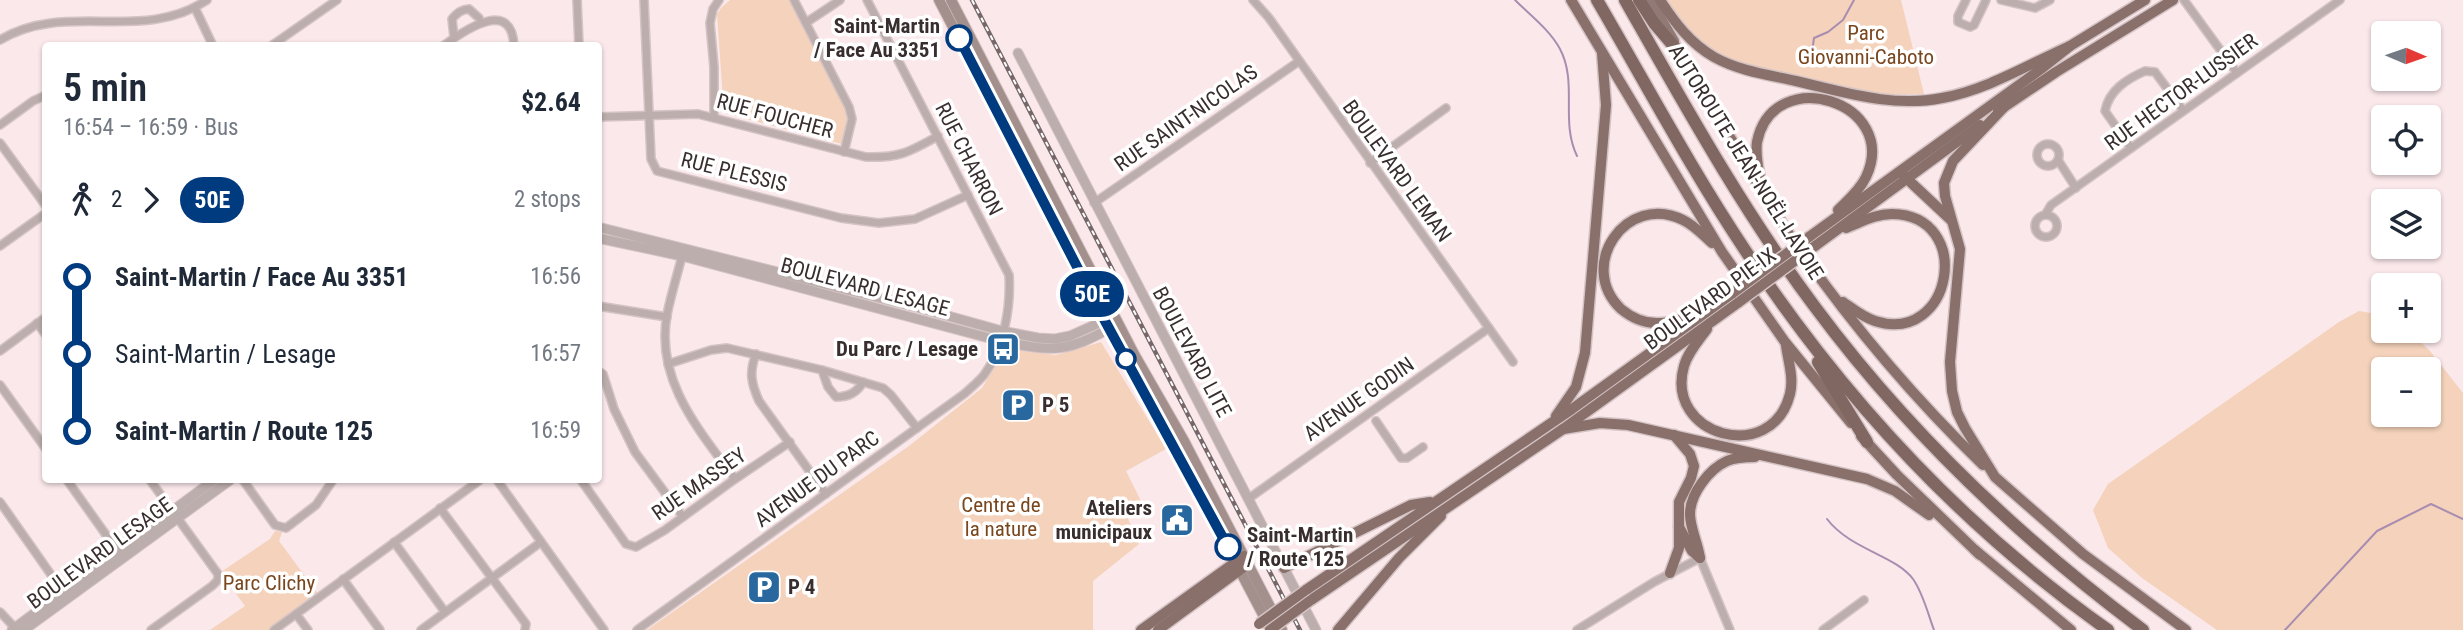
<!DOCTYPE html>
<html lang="en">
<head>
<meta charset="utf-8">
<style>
  :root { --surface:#fff; --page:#f6f6f7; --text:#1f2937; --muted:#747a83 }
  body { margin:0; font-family:"Roboto Condensed",sans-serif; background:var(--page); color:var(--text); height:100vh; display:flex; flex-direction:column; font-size:26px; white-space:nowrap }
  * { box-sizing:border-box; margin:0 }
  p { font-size:23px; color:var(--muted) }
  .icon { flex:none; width:38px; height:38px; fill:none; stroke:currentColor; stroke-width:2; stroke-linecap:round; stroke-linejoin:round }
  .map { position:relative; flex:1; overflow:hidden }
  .drawer { position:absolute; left:42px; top:42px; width:560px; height:441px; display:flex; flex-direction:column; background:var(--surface); border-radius:7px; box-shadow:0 2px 5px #0004 }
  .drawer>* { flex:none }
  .badge { padding:0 14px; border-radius:23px; font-size:24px; line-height:46px }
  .needle { width:46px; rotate:92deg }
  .fabs { position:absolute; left:2371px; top:21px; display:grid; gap:14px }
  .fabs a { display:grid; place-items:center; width:70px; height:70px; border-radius:7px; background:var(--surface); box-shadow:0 2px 5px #0004; font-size:35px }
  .map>.badge { position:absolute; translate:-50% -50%; box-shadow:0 0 0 4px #fff }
  .legs { display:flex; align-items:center; gap:10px; height:77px; padding:0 21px; font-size:23px }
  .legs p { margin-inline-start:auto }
  .overview { display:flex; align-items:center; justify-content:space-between; height:119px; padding:0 21px }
  h1 { font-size:38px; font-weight:600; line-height:52px }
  ul { padding:0 21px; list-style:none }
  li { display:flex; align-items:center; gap:24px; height:77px; font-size:26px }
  li i { display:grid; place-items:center; width:10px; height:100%; margin:0 9px; background:currentColor }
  li i::after { content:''; width:18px; height:18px; margin:-9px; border:5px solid; border-radius:50%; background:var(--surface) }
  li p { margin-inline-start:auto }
  li:first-child i { background:linear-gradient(#0000 50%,currentColor 0) }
  li:last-child i { background:linear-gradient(currentColor 50%,#0000 0) }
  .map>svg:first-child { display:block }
</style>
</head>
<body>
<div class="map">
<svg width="2463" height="630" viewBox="0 0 2463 630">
  <rect width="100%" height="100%" fill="#fbe8eb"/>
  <g fill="#f4d2bb" fill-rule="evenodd">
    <polygon points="730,0 789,0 846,109 847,124 842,144 724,113 717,14 721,8"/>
    <polygon points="1666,0 1901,0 1924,94 1880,94 1741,63 1716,52 1695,37"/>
    <path d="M2359 311 2383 315 2384 331H2409L2430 351 2463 393V630H2217L2142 578 2108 548 2093 510 2108 484 2339 322ZM2384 369H2429V415H2384Z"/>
    <polygon points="1101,342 1166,449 1126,471 1144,507 1128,519 1139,544 1093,581 1093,630 647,630 909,446 982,388 1006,349 1056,355"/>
    <polygon points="275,531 282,532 279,541 319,595 271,630 210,630 245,606 229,584 218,580 218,574 270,539"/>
  </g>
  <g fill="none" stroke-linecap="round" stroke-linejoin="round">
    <g stroke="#a98db0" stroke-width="2">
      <path d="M1515 0C1530 15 1550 30 1560 49 1578 83 1560 121 1577 156"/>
      <polyline points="1812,52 1814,38 1828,32 1843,20 1854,0"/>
      <path d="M1827 519C1851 550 1895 555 1913 579 1923 593 1928 614 1934 630"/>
      <polyline points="2285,630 2377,531 2431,504 2463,519"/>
    </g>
    <g stroke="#d4c3c5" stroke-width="10">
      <g id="minor">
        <polyline points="577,0 579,46"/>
        <polyline points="644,0 651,159 657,171 841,218 879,223 915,219 968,195"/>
        <polyline points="794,0 849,107 852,119 844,152"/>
        <polyline points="1253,0 1269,18 1513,362"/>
        <polyline points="1966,0 1958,16 1958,22 1970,27 1974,25 1986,0"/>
        <polyline points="2001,0 2035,8 2050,0"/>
        <polyline points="2184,0 2237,73"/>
        <polyline points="195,8 213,46"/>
        <polyline points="807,22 840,0"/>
        <path d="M454 37 452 19C458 12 461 10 469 9L479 18"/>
        <path d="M0 40C66 0 141 44 207 0"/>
        <polyline points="271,46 337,0"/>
        <path d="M443 46C470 26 512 0 514 46"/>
        <path d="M598 117 698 114 866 157C900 158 909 152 938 136"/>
        <polyline points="714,118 714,67 710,23 713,9 719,0"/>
        <polyline points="0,125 33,101 46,95"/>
        <polyline points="0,143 46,206"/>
        <circle cx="2048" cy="155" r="11"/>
        <path d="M2131 148 2105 111C2109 90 2127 79 2145 71L2155 72 2183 110"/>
        <polyline points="2058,160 2076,188"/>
        <polyline points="1370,163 1446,108"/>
        <polyline points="1094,203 1298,62"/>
        <circle cx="2046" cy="226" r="11"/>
        <polyline points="2045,215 2051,205 2340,0"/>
        <polyline points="0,246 46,213"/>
        <path d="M683 252C678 273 671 294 667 315 655 380 699 430 735 479"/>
        <polyline points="598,306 667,317"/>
        <polyline points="37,323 46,335"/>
        <polyline points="0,351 46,317"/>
        <path d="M756 354C749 372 751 383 759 401L826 494"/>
        <polyline points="668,364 711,350 727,348 822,370 883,388 891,395 917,428"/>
        <path d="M822 370 828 387 836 397C848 397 857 393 863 382"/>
        <polyline points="598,371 603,374 614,409 635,452 683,517"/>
        <polyline points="0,385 46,449"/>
        <polyline points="1376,421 1401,458 1407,458 1423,447"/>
        <polyline points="67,480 119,553"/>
        <polyline points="150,480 218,574 218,580 212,586 151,630"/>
        <polyline points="243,480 275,525 286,528 316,505 333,480"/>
        <polyline points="497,480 604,630"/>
        <polyline points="581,480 626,544 636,547 665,530 735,479 790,442"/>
        <polyline points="1248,499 1489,328"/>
        <polyline points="0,502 66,596"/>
        <polyline points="440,508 526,624 525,630"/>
        <polyline points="394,542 445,612"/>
        <polyline points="343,579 380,630"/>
        <polyline points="0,612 16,629"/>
        <polyline points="296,614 308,630"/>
        <polyline points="274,630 480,480"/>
        <polyline points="421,630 541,542"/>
        <path d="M637 630 964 394C971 388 978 382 984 375 1004 348 1011 307 1009 275L867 0"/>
        <polyline points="1577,630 1654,582 1700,558 1730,630"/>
        <polyline points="1823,630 1864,600"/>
      </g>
    </g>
    <g stroke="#d4c3c5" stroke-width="11">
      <g id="tertiary">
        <polyline points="1018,53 1316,630"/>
        <polyline points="598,227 916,307 1002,331 1038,338 1055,339 1070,336 1110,318"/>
        <path d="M598 238 682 256 1000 341C1054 352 1066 353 1114 326"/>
        <polyline points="12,630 214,480"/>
        <polyline points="24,630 230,480"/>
      </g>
    </g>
    <g stroke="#d4c3c5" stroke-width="12">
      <g id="secondary">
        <polyline points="939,0 1106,321 1173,443 1269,626"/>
        <polyline points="951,0 1134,354 1184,441 1282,630"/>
      </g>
    </g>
    <g stroke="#d4c3c5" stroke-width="13">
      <polyline id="primary" points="1650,0 1674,41"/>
    </g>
    <g stroke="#d4c3c5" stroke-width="13">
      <g id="trunk">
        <polyline points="1571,0 1722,252 1785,342 1851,423"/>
        <path d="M1660 0C1675 23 1690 43 1714 57 1739 71 1769 75 1796 81 1844 92 1893 108 1942 98 1987 90 2029 64 2070 46"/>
        <path d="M1684 58C1719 118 1753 179 1791 237 1847 319 1912 396 1983 465"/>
        <polyline points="2004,107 1953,161 1944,183 1945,196 1960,249 1950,362 1952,391 1957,412 1965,428 1995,477 2083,554 2186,630"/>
        <polyline points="1998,111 2056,72 2173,0"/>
        <polyline points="1904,176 1951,220"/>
        <path d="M1761 185C1759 171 1755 156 1757 142 1773 62 1901 102 1866 177 1860 190 1848 200 1838 210"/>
        <polyline points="1809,237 2041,69 2070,46 2145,0"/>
        <polyline points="1815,246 1980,125"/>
        <path d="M1843 302C1853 309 1863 317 1875 321 1953 346 1975 215 1892 214 1875 214 1862 222 1846 228"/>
        <path d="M1697 315C1685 318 1673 323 1660 323 1646 324 1632 318 1621 309 1576 266 1626 192 1683 220 1694 225 1703 235 1712 243"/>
        <path d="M1707 329C1699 340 1688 352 1684 366 1664 436 1772 466 1790 394 1794 377 1788 361 1786 345"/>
        <polyline points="1556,416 1576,387 1585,353 1606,105 1602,53"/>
        <polyline points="1563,429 1600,423 1628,425 1867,479 1895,491 1929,515"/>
        <polyline points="1861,436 1897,475 1980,555"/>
        <polyline points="1679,527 1692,551 1700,558"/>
        <polyline points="1975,550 2071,630"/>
        <path d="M1700 558C1698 543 1690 528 1690 514 1690 494 1709 469 1727 461 1736 457 1746 457 1755 457"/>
        <polyline points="1284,568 1411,505 1430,502"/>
        <polyline points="1670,573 1679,548 1679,502 1691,478 1694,466 1690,454 1674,435"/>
        <polyline points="1306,590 1572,409 1733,293"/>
        <polyline points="1311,600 1563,429 1739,302"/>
        <polyline points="1141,630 1244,556"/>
        <polyline points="1158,630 1248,564"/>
        <polyline points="1338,630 1399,558 1441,516"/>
      </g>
    </g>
    <g stroke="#d4c3c5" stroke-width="15">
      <g id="motorway">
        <path d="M1597 0C1646 84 1691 169 1745 250 1842 397 1964 528 2108 630"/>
        <path d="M1625 0C1684 104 1743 211 1815 307 1907 431 2020 538 2143 630"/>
        <polyline points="1639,0 1654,23 1684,58"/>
        <polyline points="1818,362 1867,442"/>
      </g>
    </g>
    <use href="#minor" stroke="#bcaeac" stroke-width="7"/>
    <use href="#tertiary" stroke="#bcaeac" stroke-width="9"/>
    <use href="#secondary" stroke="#a3908c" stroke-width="10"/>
    <use href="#primary" stroke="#917a75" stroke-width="10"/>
    <use href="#trunk" stroke="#89706b" stroke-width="10"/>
    <use href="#motorway" stroke="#816761" stroke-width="12"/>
    <g stroke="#76686a" stroke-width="4.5">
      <polyline id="rail" points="972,0 1300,630"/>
    </g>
    <use href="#rail" stroke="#fff" stroke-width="2" stroke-dasharray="5" stroke-linecap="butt"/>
    <g stroke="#d4c3c5" stroke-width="13" stroke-linecap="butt">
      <g id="trunk-bridge">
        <polyline points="1733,293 1809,237"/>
        <polyline points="1739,302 1815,246"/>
        <polyline points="1259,624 1306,590"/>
        <polyline points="1270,630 1311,600"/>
      </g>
    </g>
    <use href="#trunk-bridge" stroke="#89706b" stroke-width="10"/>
  </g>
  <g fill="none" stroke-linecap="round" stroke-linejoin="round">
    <g stroke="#fff" stroke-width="16">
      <polyline id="line-1" points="959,38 1105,321 1228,547"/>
    </g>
    <use href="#line-1" stroke="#003b80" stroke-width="10"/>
  </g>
  <defs>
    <g id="bus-square" transform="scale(1.75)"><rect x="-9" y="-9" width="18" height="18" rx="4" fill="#28689e" stroke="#fff"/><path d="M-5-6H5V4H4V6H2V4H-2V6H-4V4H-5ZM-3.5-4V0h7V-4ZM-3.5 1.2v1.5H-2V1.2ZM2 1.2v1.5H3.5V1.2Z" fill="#fff"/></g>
    <g id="parking-square" transform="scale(1.75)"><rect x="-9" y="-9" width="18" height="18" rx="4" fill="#28689e" stroke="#fff"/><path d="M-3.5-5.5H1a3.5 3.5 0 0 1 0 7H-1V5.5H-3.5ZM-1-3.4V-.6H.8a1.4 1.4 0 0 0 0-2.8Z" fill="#fff"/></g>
    <g id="civic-square" transform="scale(1.75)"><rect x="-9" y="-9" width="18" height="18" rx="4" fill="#28689e" stroke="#fff"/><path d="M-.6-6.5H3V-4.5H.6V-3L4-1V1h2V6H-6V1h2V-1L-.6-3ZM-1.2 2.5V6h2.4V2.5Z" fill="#fff"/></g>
  </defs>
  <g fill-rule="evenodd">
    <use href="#bus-square" x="1003" y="349"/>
    <use href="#parking-square" x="1018" y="405"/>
    <use href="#civic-square" x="1177" y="520"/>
    <use href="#parking-square" x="764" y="587"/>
  </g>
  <g fill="#fff" stroke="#003b80" stroke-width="3.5">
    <circle cx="959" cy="38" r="12"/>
    <circle cx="1126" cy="359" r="9"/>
    <circle cx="1228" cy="547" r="12"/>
  </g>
  <g text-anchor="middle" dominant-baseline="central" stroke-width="7" stroke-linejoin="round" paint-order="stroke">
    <g font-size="21" font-weight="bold" fill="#392e2f" stroke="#fff" text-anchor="end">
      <text x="940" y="26">Saint-Martin<tspan x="940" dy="24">/ Face Au 3351</tspan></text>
      <text x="1247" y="535" text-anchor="start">Saint-Martin<tspan x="1247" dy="24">/ Route 125</tspan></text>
    </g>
    <g font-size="21" fill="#7a461e" stroke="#fff">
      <text x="1866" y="33">Parc<tspan x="1866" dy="24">Giovanni-Caboto</tspan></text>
      <text x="1001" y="505">Centre de<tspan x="1001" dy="24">la nature</tspan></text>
      <text x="269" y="583">Parc Clichy</text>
    </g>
    <g font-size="21" fill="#392e2f" stroke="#fff">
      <text transform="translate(2181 92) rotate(-36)">RUE HECTOR-LUSSIER</text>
      <text transform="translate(775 116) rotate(15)">RUE FOUCHER</text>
      <text transform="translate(1186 118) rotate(-35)">RUE SAINT-NICOLAS</text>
      <text transform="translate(969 159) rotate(63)">RUE CHARRON</text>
      <text transform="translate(1746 162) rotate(58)">AUTOROUTE JEAN-NOËL-LAVOIE</text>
      <text transform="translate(1397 171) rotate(54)">BOULEVARD LEMAN</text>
      <text transform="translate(734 172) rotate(14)">RUE PLESSIS</text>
      <text transform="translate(865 287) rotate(15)">BOULEVARD LESAGE</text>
      <text transform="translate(1710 299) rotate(-36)">BOULEVARD PIE-IX</text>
      <text transform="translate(1192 352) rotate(62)">BOULEVARD LITE</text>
      <text transform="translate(1359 399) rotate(-35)">AVENUE GODIN</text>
      <text transform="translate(817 479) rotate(-36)">AVENUE DU PARC</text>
      <text transform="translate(699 484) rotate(-35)">RUE MASSEY</text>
      <text transform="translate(100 553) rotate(-36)">BOULEVARD LESAGE</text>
    </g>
    <g font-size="21" font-weight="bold" fill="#392e2f" stroke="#fff" text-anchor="end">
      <text x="978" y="349">Du Parc / Lesage</text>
      <text x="1042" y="405" text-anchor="start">P 5</text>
      <text x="1152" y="508">Ateliers<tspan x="1152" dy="24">municipaux</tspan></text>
      <text x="788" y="587" text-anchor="start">P 4</text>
    </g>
  </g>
</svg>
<div class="fabs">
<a><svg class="needle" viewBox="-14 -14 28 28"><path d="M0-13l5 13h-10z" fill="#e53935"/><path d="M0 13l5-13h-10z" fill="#747a83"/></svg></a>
<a><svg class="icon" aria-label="locate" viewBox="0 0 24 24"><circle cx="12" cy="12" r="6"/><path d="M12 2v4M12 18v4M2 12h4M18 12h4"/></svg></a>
<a><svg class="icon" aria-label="layers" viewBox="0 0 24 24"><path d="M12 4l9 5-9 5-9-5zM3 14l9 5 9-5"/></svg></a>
<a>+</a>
<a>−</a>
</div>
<b class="badge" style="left:1092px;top:294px;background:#003b80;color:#fff">50E</b>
<section class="drawer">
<div class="overview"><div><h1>5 min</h1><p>16:54 – 16:59 · Bus</p></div><b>$2.64</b></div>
<div class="legs"><svg class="icon" aria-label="walk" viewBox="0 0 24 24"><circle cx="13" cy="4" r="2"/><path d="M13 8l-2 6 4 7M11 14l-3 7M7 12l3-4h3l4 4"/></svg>2<svg class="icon" aria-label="forward" viewBox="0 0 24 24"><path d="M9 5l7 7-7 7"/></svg><b class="badge" style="background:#003b80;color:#fff">50E</b><p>2 stops</p></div>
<ul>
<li><i style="color:#003b80"></i><b>Saint-Martin / Face Au 3351</b><p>16:56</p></li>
<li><i style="color:#003b80"></i><span>Saint-Martin / Lesage</span><p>16:57</p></li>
<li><i style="color:#003b80"></i><b>Saint-Martin / Route 125</b><p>16:59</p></li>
</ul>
</section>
</div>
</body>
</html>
